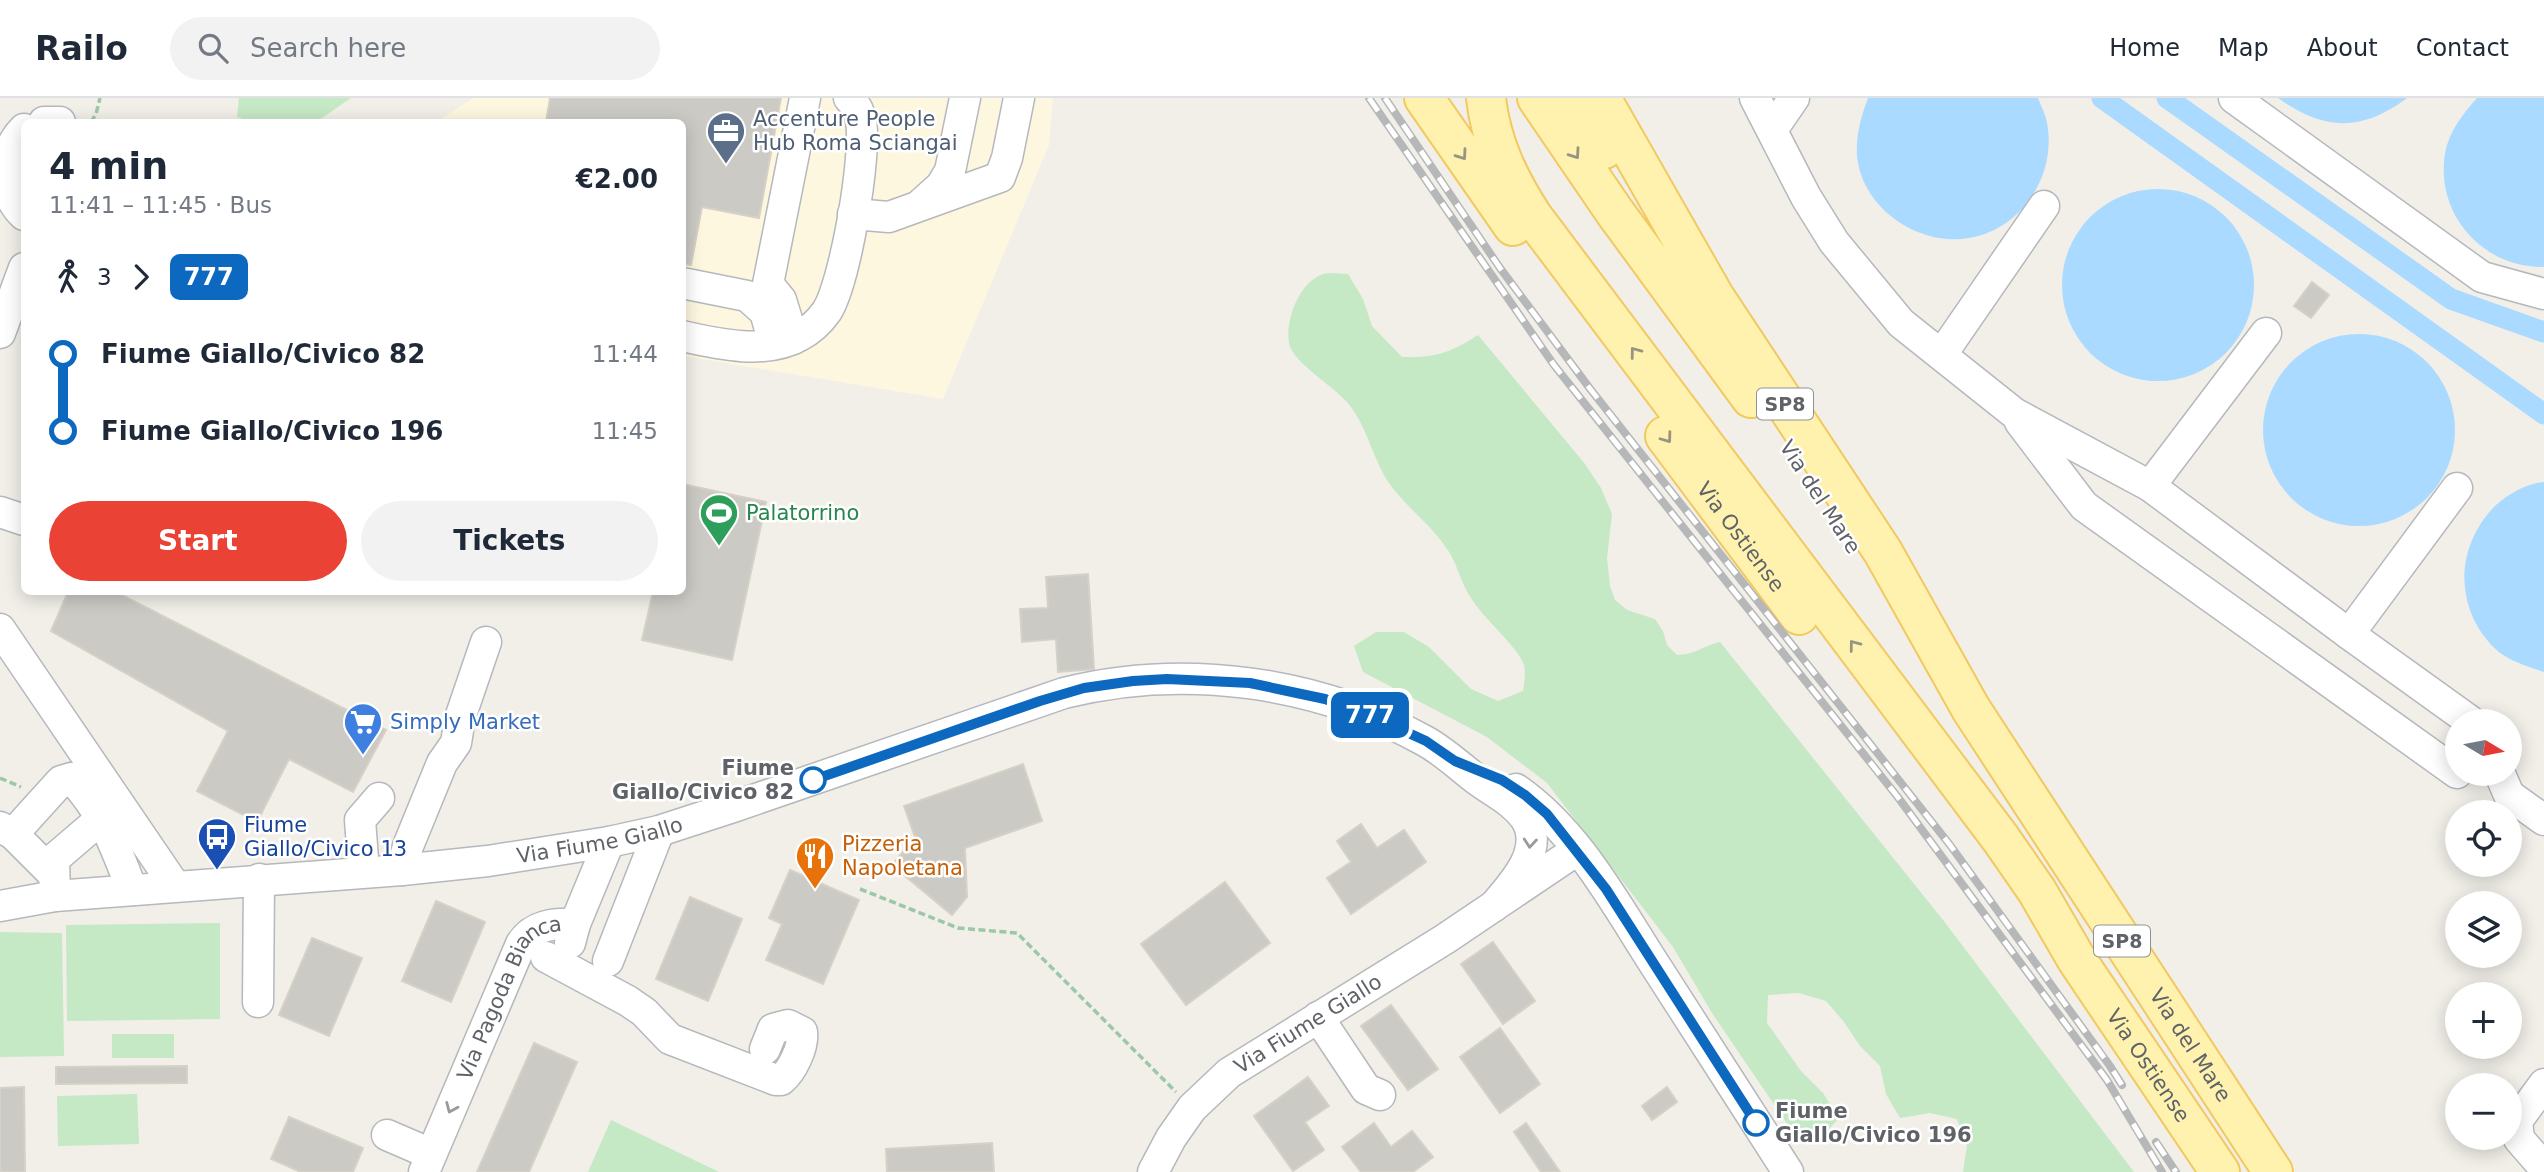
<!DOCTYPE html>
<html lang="en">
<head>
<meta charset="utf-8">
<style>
  :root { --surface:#fff; --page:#f2f2f3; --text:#1f2937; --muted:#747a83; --line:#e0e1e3; --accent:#ea4335 }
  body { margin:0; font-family:"DejaVu Sans",sans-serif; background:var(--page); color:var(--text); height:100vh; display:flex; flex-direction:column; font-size:26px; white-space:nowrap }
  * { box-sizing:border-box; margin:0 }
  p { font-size:23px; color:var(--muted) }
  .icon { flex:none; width:38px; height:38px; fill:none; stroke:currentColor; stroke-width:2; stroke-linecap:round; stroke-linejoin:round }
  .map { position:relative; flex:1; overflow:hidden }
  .details { position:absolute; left:21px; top:21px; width:665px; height:476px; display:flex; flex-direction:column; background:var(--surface); border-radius:10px; box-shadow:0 4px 18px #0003 }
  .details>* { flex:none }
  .badge { padding:0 14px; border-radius:10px; font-size:24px; line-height:46px }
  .needle { width:46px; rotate:100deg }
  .buttons { position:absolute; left:2445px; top:611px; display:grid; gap:14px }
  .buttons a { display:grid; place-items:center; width:77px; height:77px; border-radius:50%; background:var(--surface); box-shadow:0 4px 18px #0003; font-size:35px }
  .map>.badge { position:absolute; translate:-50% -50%; box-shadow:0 0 0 4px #fff }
  .legs { display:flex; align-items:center; gap:10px; height:77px; padding:0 28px; font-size:23px }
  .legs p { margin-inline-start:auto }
  .headline { display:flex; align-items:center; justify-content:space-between; height:119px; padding:0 28px }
  h1 { font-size:38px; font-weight:700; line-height:52px }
  .action { display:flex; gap:14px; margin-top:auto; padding:14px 28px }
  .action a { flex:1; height:80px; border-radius:42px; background:var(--accent); color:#fff; font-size:28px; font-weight:700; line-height:80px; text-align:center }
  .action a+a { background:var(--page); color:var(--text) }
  ul { padding:0 28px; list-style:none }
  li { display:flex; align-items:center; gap:24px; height:77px; font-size:26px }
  li i { display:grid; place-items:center; width:10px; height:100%; margin:0 9px; background:currentColor }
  li i::after { content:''; width:18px; height:18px; margin:-9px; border:5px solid; border-radius:50%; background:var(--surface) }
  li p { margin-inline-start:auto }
  li:first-child i { background:linear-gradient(#0000 50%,currentColor 0) }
  li:last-child i { background:linear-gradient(currentColor 50%,#0000 0) }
  header { display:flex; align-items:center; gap:42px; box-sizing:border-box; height:98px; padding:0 35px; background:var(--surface); border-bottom:2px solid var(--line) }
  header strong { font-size:33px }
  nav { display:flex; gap:38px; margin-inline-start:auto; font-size:24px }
  .search { width:490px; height:63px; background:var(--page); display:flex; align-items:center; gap:18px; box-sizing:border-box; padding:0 24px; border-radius:38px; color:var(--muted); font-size:26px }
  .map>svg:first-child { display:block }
</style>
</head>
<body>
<header>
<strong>Railo</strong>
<div class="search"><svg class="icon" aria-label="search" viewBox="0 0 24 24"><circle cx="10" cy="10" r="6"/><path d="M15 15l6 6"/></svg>Search here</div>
<nav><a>Home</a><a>Map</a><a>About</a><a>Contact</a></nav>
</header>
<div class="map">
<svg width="2544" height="1074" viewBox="0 0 2544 1074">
  <rect width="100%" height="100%" fill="#f1efe8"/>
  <polygon fill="#fef7e0" points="473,0 1053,0 1049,47 943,301 683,258 682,24 436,24"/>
  <g fill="#c5e8c5">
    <polygon points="239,0 351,0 316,24 252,24 237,19"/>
    <path d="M1348 176 1363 201 1372 228 1402 259C1435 260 1450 255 1478 237L1585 366 1601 390 1612 416 1607 460 1610 488 1615 502 1627 512 1655 521 1663 533 1667 547 1677 557C1694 557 1703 548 1720 544L1943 822 2134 1074H1963L1967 1048 1957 1021 1930 1015 1900 1020 1886 996 1880 968 1860 948 1844 924 1826 903 1799 895 1768 897 1767 925 1801 973 1823 995 1839 1020 1820 1041 1792 1033 1712 915 1673 849 1547 685 1487 639 1363 574 1354 548 1376 534H1404L1429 549 1471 591 1498 603 1523 593C1524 586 1526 574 1524 567 1518 549 1483 520 1471 500 1460 484 1457 463 1445 448 1429 425 1405 408 1389 385 1373 361 1368 332 1351 309 1338 290 1292 265 1289 245 1285 223 1299 185 1321 177 1328 174 1340 176 1348 176Z"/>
    <polygon points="220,825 220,921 67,923 66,827"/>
    <polygon points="0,834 62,835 64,958 0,959"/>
    <rect x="112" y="936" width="62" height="24"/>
    <polygon points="137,996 139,1046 58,1048 57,998"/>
    <polygon points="611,1022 719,1074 588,1074"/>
  </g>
  <g fill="#aadaff">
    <path d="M1868 0H2038C2041 8 2046 17 2047 25 2057 77 2022 131 1969 140 1919 149 1861 110 1857 57 1856 36 1861 19 1868 0Z"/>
    <path d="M2278 0H2407C2362 34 2324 33 2278 0Z"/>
    <path d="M2477 0H2544V169C2483 170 2435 117 2445 55 2449 33 2463 16 2477 0Z"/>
    <circle cx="2158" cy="187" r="96"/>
    <circle cx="2359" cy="332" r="96"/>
    <path d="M2544 384V574C2523 567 2502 561 2488 543 2453 502 2458 444 2496 407 2508 396 2527 385 2544 384Z"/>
  </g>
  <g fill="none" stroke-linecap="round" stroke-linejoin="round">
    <g stroke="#aadaff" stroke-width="21">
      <polyline points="2102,0 2544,316"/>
      <polyline points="2167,0 2451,201 2544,234"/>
    </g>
  </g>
  <g fill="#cccac5" stroke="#d6d1c6" stroke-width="2">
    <polygon points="550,0 781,0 759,120 702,109 691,167 682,166 682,24 546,24"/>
    <polygon points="2312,184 2329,197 2311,220 2294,208"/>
    <polygon points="682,386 766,404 732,562 642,542 653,494 682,494"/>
    <polygon points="1088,476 1094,571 1058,574 1056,541 1022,544 1020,511 1048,510 1046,479"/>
    <polygon points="68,494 116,494 386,632 353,694 289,661 257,724 197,693 228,633 51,533"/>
    <polygon points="1023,666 1042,723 965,750 967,799 952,817 892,767 915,739 904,708"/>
    <polygon points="1361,726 1377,750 1404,732 1426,764 1351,816 1327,780 1351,764 1337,743"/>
    <polygon points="790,772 859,802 823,886 766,862 782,826 769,820"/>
    <polygon points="1225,784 1270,845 1186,907 1141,846"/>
    <polygon points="690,799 742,821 708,903 656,881"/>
    <polygon points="436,803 485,824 451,904 402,883"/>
    <polygon points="312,840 362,860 329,938 279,917"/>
    <polygon points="1493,844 1535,903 1503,926 1461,866"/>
    <polygon points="1391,907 1438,971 1408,992 1361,928"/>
    <polygon points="1500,930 1540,986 1500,1015 1460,959"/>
    <polygon points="534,945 577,964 529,1074 477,1074"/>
    <polygon points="187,968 187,985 56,986 56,969"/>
    <polygon points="1308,979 1329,1008 1305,1024 1324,1052 1293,1073 1254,1018"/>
    <polygon points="24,989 25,1074 0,1074 0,990"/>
    <polygon points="1667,989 1677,1004 1652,1022 1642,1008"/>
    <polygon points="289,1019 363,1050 353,1074 301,1074 271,1061"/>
    <polygon points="1374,1025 1391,1049 1412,1033 1433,1059 1413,1074 1361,1074 1342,1049"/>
    <polygon points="1526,1025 1560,1074 1541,1074 1514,1034"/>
    <polygon points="992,1045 994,1074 887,1074 886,1051"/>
  </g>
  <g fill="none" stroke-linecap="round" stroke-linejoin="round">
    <g stroke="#b5b8bc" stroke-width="33">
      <g id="minor">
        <polyline points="1755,0 1806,99 1834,144 1901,225 2014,315 2150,388 2349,536 2470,623"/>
        <polyline points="2234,0 2482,179 2544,196"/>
        <polyline points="44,24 60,24"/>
        <path d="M24 31C0 55 0 95 24 117"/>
        <polyline points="1772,32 1794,0"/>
        <polyline points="921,106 941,88 950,73 965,0"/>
        <polyline points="853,116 889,119 1000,79 1007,60 1019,0"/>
        <polyline points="682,185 747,198 765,214 774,245"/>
        <polyline points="0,235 24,170"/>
        <path d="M682 238C718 246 765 257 799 238 809 233 820 223 827 213 845 184 867 58 861 23 860 15 855 6 849 0"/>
        <polyline points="793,241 781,202 768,186 805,0"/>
        <polyline points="1942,256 2044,108"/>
        <polyline points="2020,324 2084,408 2457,675"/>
        <polyline points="2150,388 2266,235"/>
        <polyline points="0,414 24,422"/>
        <polyline points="0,531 175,788"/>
        <polyline points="2349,536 2457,390"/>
        <polyline points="2500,676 2509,697 2544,722"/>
        <path d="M1516 691C1577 733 1615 805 1655 867 1699 936 1744 1005 1788 1074"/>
        <path d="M0 729 13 736 61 683 71 680C104 715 115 748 132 792"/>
        <polyline points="13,736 52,775"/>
        <polyline points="402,772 408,748 442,665 456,645 460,620 486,544"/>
        <polyline points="364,774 360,722 379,700"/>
        <polyline points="55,798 54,761 102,720"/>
        <path id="s1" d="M0 808 55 798 402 772 488 763 609 744 659 733 733 709 1064 595C1184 565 1317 583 1425 643 1445 654 1461 670 1480 684 1495 695 1514 704 1525 720 1546 751 1513 786 1494 808"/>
        <polyline points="570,845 575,826 609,744"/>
        <path d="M546 859 628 903 644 914 670 941 776 982H781C792 973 804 949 802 934L788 927 773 931 765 951"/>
        <polyline points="608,863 659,733"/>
        <polyline points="258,904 259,781"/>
        <polyline points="1318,919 1366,991 1380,997"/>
        <polyline points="387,1037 431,1056"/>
        <polyline points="2540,1065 2519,1041 2517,1023 2544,986"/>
        <path id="s2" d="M424 1074 521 846C533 827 554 825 575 826"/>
        <path id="s3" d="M1153 1074 1171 1040 1192 1010 1229 975 1445 841 1577 752"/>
      </g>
    </g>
    <g stroke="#f2c960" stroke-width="42">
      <g id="major">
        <polyline points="1424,0 1513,128"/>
        <path id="s4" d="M1486 0C1491 45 1509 82 1533 119L2001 741 2037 793 2077 862 2220 1074"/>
        <polyline points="1537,0 1614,113 1751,300"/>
        <polyline points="1571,0 1604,51"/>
        <path id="s5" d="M1601 0 1714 198 1883 454 1971 611 2273 1074"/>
        <path id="s6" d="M1665 338 1799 517"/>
      </g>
    </g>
    <g stroke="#9cc7a9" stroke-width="3.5" stroke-dasharray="7 3.5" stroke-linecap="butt">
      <polyline points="91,24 96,16 100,0"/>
      <polyline points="0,680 21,689"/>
      <polyline points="860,791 958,830 1017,835 1176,994"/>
    </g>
    <use href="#minor" stroke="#fff" stroke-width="30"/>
    <use href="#major" stroke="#fff2af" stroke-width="38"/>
    <g stroke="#b6b7b8" stroke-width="8">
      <g id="rail">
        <polyline points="1369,0 1554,267 1897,698 2107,982 2162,1074"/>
        <polyline points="1385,0 1500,170 1591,292 1950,747 2110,968 2122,987"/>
        <polyline points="2156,1044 2176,1074"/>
      </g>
    </g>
    <use href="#rail" stroke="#fff" stroke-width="5" stroke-dasharray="16" stroke-linecap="butt"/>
  </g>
  <defs><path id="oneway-chevron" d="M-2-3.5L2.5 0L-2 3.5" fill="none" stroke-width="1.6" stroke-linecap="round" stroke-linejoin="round" transform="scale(1.75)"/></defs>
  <g stroke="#979581">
    <use href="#oneway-chevron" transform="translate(1575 56) rotate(55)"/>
    <use href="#oneway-chevron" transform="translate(1462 57) rotate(55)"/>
    <use href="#oneway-chevron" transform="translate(1635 254) rotate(-127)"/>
    <use href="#oneway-chevron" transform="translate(1667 340) rotate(54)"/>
    <use href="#oneway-chevron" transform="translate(1854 547) rotate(-127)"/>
  </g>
  <g stroke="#979a9d">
    <use href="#oneway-chevron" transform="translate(1530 745) rotate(95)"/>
    <use href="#oneway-chevron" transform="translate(451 1010) rotate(113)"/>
  </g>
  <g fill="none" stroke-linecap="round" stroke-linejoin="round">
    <g stroke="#fff" stroke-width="16">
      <polyline id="line-1" points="813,682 1040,603 1084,590 1133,583 1167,581 1250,585 1325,601 1367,616 1426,643 1455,663 1502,682 1525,697 1547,716 1606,791 1756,1025"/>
    </g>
    <use href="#line-1" stroke="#0c69bf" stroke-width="10"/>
  </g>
  <defs>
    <g id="office-pin" transform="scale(2.0125)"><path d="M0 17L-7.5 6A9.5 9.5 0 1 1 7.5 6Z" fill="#5c6f8a" stroke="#fff"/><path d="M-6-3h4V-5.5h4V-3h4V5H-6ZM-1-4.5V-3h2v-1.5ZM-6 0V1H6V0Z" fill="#fff"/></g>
    <g id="stadium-pin" transform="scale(2.0125)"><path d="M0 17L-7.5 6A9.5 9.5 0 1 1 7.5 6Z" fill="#2e9e5b" stroke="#fff"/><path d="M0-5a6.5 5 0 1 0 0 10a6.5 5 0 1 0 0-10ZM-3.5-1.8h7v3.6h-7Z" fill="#fff"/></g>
    <g id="supermarket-pin" transform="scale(2.0125)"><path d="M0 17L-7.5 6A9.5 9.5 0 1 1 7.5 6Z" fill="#3f7fe0" stroke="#fff"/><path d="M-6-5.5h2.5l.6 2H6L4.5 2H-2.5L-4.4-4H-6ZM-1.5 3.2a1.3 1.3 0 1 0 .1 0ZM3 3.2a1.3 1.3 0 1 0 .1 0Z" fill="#fff"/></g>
    <g id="bus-pin" transform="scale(2.0125)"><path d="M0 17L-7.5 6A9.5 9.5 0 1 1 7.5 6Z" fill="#1a4fb4" stroke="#fff"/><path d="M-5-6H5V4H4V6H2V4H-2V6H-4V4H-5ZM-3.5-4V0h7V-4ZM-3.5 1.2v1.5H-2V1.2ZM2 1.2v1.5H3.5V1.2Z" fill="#fff"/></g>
    <g id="restaurant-pin" transform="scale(2.0125)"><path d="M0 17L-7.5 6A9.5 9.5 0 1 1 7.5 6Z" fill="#e8710a" stroke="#fff"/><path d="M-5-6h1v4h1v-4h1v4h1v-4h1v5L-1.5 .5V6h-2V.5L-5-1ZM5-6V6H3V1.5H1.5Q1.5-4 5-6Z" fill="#fff"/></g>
  </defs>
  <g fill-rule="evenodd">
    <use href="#office-pin" x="726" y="33"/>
    <use href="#stadium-pin" x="719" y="415"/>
    <use href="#supermarket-pin" x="363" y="624"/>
    <use href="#bus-pin" x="217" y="739"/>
    <use href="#restaurant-pin" x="815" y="758"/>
  </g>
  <g fill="#fff" stroke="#0c69bf" stroke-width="3.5">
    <circle cx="813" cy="682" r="12"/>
    <circle cx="1756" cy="1025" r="12"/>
  </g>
  <g text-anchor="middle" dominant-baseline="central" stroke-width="5" stroke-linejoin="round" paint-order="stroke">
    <g fill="#fff" stroke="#8f9295" stroke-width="2">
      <rect x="1757" y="290.5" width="56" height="31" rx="5"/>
      <rect x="2094" y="827.5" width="56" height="31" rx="5"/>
    </g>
    <g font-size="19" font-weight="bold" fill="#5f6368">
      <text x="1785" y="306">SP8</text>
      <text x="2122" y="843">SP8</text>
    </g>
    <g font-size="21" fill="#4e5e75" stroke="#fff" text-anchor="start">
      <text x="753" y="21">Accenture People<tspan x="753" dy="24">Hub Roma Sciangai</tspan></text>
    </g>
    <g font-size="21" fill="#5f6368" stroke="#fff">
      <text transform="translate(1820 399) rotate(57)">Via del Mare</text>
      <text stroke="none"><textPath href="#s6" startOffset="126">Via Ostiense</textPath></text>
      <text stroke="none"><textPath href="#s1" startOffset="604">Via Fiume Giallo</textPath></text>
      <text stroke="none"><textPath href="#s2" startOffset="198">Via Pagoda Bianca</textPath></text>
      <text stroke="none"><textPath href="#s3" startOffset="219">Via Fiume Giallo</textPath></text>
      <text stroke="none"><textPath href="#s5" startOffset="1116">Via del Mare</textPath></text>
      <text stroke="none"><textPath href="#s4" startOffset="1178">Via Ostiense</textPath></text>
    </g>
    <g font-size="21" fill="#27864d" stroke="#fff" text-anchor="start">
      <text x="746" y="415">Palatorrino</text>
    </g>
    <g font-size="21" fill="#366cbe" stroke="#fff" text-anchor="start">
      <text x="390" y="624">Simply Market</text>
    </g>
    <g font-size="21" font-weight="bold" fill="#5f6368" stroke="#fff" text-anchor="end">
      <text x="794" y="670">Fiume<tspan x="794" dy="24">Giallo/Civico 82</tspan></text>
      <text x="1775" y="1013" text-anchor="start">Fiume<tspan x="1775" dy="24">Giallo/Civico 196</tspan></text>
    </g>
    <g font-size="21" fill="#164399" stroke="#fff" text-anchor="start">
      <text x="244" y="727">Fiume<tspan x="244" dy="24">Giallo/Civico 13</tspan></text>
    </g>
    <g font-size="21" fill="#c56008" stroke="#fff" text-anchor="start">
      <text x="842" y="746">Pizzeria<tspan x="842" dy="24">Napoletana</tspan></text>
    </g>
  </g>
</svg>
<div class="buttons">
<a><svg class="needle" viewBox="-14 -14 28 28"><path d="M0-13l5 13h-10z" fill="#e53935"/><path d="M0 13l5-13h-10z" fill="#747a83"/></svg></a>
<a><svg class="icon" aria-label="locate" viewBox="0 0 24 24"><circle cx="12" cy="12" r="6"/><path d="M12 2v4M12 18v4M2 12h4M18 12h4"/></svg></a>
<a><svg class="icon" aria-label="layers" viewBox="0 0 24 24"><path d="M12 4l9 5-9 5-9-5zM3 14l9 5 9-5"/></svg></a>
<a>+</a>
<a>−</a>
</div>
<b class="badge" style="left:1370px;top:617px;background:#0c69bf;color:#fff">777</b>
<section class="details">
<div class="headline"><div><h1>4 min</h1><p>11:41 – 11:45 · Bus</p></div><b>€2.00</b></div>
<div class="legs"><svg class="icon" aria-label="walk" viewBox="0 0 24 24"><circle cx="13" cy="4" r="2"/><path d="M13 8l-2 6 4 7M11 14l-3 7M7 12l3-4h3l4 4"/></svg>3<svg class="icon" aria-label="forward" viewBox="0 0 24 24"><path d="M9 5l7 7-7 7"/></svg><b class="badge" style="background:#0c69bf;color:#fff">777</b></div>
<ul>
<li><i style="color:#0c69bf"></i><b>Fiume Giallo/Civico 82</b><p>11:44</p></li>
<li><i style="color:#0c69bf"></i><b>Fiume Giallo/Civico 196</b><p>11:45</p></li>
</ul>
<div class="action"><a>Start</a><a>Tickets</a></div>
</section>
</div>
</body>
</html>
